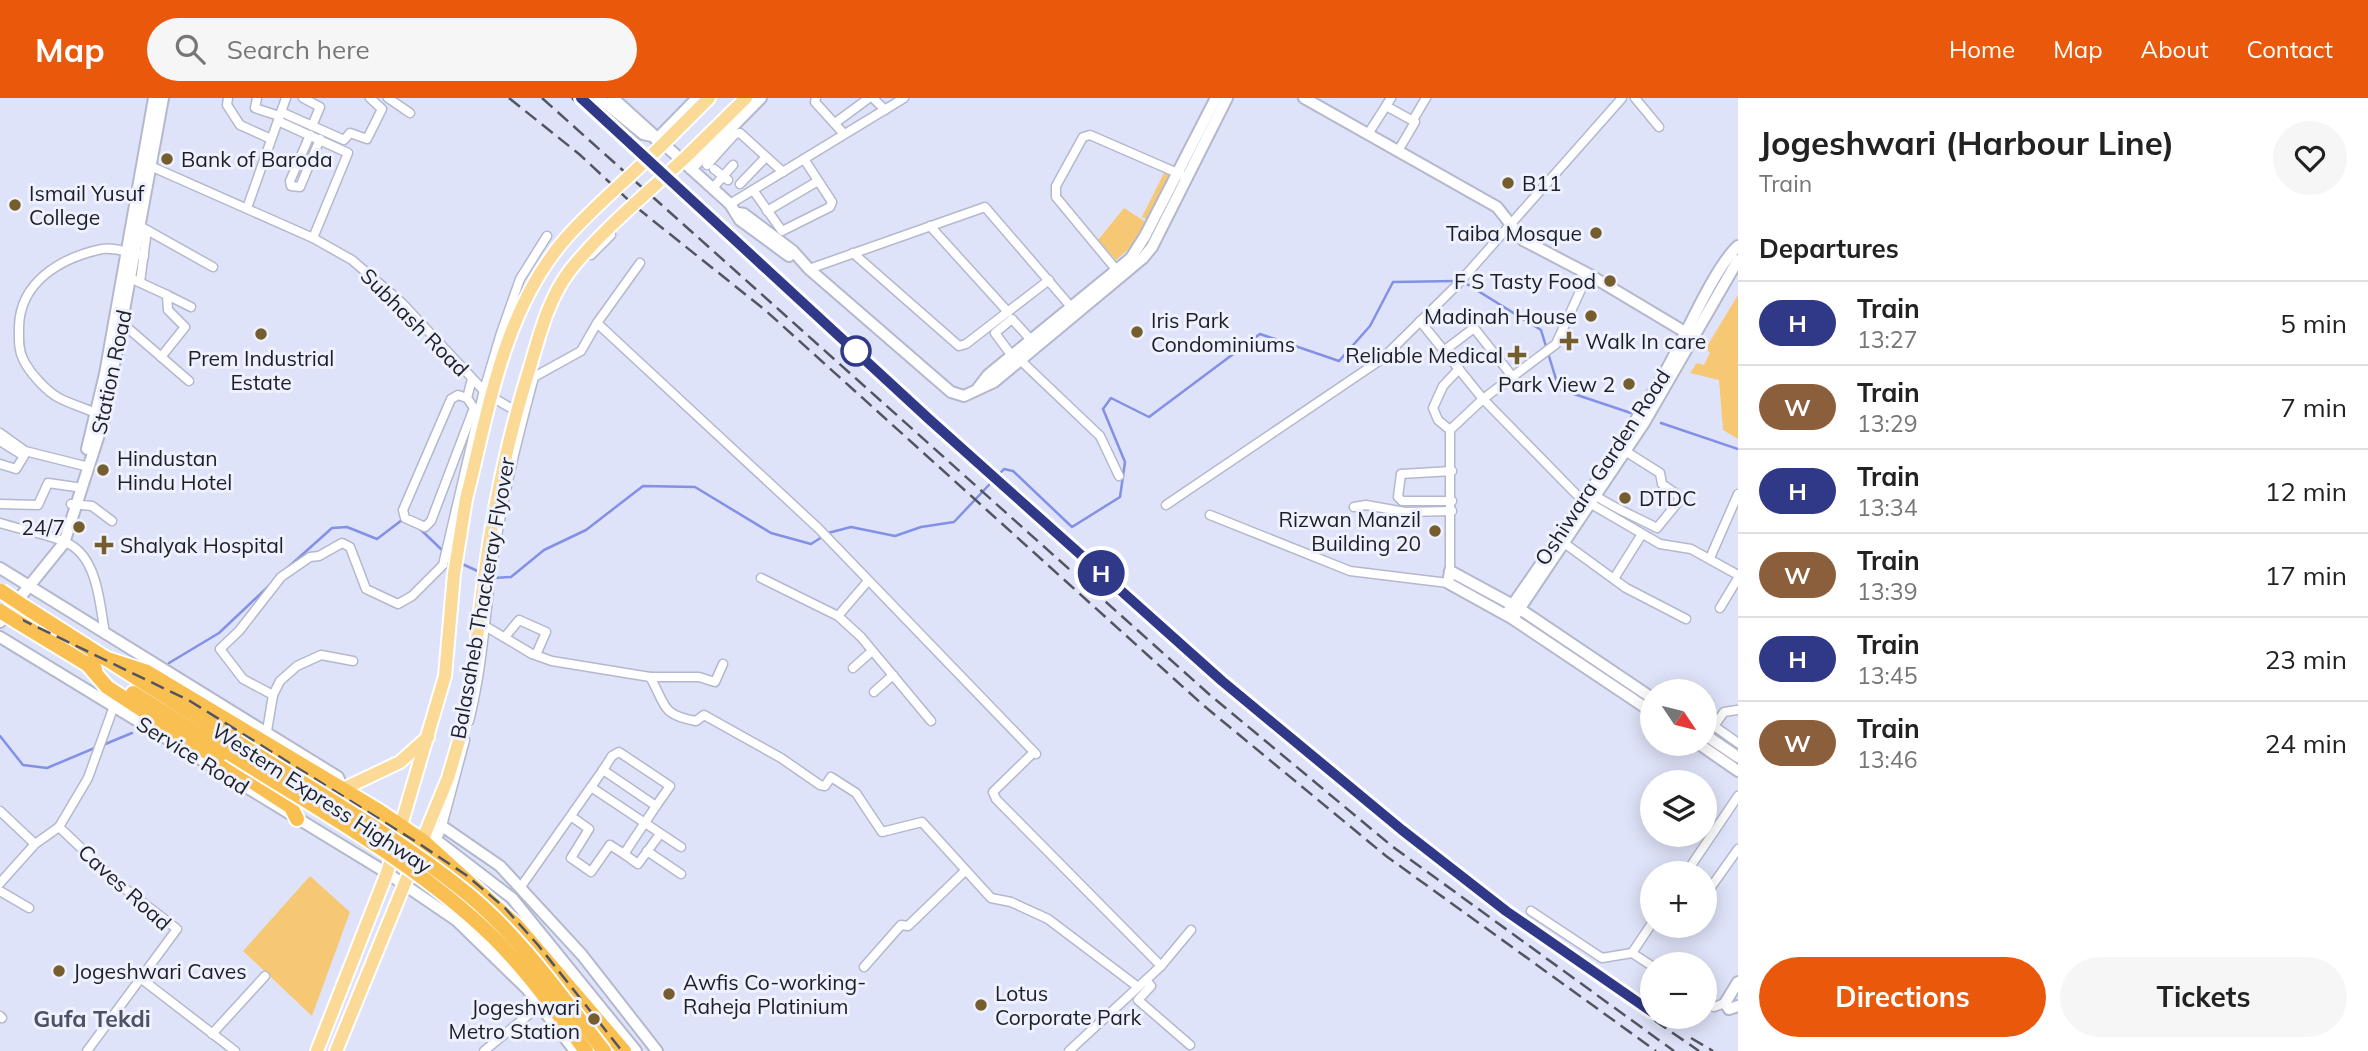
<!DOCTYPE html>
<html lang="en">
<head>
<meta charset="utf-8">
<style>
  :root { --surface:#fff; --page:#f6f6f6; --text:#222; --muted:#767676; --line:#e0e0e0; --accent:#ea580c }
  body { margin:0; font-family:Mulish,sans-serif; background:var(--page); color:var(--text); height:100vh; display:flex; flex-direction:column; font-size:26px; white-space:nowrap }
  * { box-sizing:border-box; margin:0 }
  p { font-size:23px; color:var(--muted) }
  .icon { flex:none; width:38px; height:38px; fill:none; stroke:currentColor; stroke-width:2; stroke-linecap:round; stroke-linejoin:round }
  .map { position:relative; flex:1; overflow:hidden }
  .details { display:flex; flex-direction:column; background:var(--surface); width:630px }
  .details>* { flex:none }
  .badge { padding:0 14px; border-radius:23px; font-size:24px; line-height:46px }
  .needle { width:46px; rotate:125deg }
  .buttons { position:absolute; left:1640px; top:581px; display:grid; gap:14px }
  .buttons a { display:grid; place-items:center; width:77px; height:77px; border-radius:50%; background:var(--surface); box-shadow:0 4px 18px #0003; font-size:35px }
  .map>.badge { position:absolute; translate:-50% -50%; box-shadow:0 0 0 4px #fff }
  h2 { padding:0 21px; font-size:26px; line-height:63px }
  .round { display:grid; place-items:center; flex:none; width:74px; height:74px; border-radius:37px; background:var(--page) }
  .summary { display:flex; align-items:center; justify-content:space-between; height:119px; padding:0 21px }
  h1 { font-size:33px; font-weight:700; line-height:52px }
  .cta { display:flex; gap:14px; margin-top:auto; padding:14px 21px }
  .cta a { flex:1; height:80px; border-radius:42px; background:var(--accent); color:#fff; font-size:28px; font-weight:700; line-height:80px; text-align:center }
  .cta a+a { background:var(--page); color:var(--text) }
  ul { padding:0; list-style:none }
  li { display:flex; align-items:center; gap:21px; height:84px; padding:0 21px; border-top:2px solid var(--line) }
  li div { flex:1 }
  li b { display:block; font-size:26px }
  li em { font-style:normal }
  li .badge { min-width:77px; font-weight:700; text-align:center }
  header { display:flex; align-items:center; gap:42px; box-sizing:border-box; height:98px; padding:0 35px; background:var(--accent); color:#fff }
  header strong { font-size:33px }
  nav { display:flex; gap:38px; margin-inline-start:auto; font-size:24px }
  .search { width:490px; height:63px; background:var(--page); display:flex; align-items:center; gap:18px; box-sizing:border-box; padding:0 24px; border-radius:38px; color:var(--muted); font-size:26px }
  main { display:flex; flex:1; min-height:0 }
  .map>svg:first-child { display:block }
</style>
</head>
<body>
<header>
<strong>Map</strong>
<div class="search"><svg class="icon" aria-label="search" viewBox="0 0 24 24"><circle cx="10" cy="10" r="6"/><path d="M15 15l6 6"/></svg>Search here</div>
<nav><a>Home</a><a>Map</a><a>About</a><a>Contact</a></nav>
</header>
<main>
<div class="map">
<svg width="1738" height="953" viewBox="0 0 1738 953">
  <rect width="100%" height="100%" fill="#dfe3f9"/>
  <g fill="#f7c874">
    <polygon points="1165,73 1178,80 1155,126 1142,119"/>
    <polygon points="1124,110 1147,125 1132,148 1116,162 1098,142"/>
    <polygon points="1738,197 1738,341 1723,332 1719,282 1690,275 1697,265 1704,267 1710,255 1706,250"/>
    <polygon points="310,778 350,814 312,918 243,853"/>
  </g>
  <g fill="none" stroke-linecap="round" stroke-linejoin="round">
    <g stroke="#8290e6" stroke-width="2.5">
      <polyline points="1462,183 1541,232 1559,291 1634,316"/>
      <polyline points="1661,325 1738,351"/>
      <polyline points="420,431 442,452"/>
      <polyline points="828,435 851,429 895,438 921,429 954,424 1004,371 1013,373 1072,429 1120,399 1125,364 1103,311 1111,300 1149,319 1260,236 1339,263 1370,228 1393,184 1456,183"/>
      <polyline points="460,465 482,475"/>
      <polyline points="285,472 332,430 347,429 377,441 402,422"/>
      <polyline points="493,480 511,479 544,452 586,432 643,388 695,389 771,435 811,446 822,439"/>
      <polyline points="169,565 219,535 273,484"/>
      <polyline points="0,638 23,667 47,670 97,649"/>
      <polyline points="103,647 132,635"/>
    </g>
    <g stroke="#b4b8cd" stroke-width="11">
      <g id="street">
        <polyline points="228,0 227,7 240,27 271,41"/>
        <polyline points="257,0 255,10 279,18"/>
        <polyline points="303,0 320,9 312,28"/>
        <polyline points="388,0 410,15"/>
        <polyline points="816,0 815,4 844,36"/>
        <polyline points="873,0 885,12"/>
        <polyline points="1635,0 1659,29"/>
        <polyline points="1386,8 1415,24 1398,53"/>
        <polyline points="281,14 344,42 350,35 367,41 382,11 370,0"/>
        <polyline points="1413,22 1426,0"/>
        <polyline points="278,23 348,55 313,140"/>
        <polyline points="835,25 869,0"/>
        <polyline points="1368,36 1391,0"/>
        <polyline points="310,37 290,83 291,88 300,89 320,41"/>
        <polyline points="148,67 313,140 352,162 402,205 487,296 521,316"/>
        <polyline points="707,67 735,36 740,35 783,74"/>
        <polyline points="714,71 728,82"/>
        <polyline points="740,86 766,59"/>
        <polyline points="712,91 733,67"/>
        <polyline points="753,92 782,133 830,109 832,104 804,61"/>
        <polyline points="730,106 904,0"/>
        <polyline points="247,110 286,0"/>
        <polyline points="767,113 818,83"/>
        <polyline points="138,127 213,169"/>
        <polyline points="930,128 1008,214"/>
        <polyline points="853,155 959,248 966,246 1049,182"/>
        <polyline points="591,157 611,137"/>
        <polyline points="809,171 985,109 1072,210"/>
        <polyline points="1119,175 1056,99 1056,88 1083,39 1090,37 1182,77"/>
        <polyline points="130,180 167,197 168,212 185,229 161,259"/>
        <polyline points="140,184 147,132"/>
        <polyline points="167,197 191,209"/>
        <polyline points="1420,223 1483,301 1576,396"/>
        <polyline points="122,225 189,283"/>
        <polyline points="597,225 640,165"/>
        <polyline points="1445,252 1474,230 1512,278"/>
        <polyline points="1012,258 995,235 1012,221 1032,243"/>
        <polyline points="1018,260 1100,338 1119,378"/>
        <polyline points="467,300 458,297 451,301 403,412 405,420 425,429 431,423 474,310 467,300 472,281"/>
        <path d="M99 317C87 310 72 307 59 300 46 293 29 274 23 261 18 251 19 240 19 229 20 184 60 160 102 151 116 149 129 155 144 158"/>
        <polyline points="1450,332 1438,322 1433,310 1443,288 1459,271"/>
        <polyline points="0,335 25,353 89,369"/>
        <polyline points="0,343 24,358 16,371 0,366"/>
        <path d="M1596 398C1616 411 1636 419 1657 430L1679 403 1678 397 1662 386 1660 375 1625 353"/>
        <polyline points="1452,403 1402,403 1398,399 1401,376 1452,373"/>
        <polyline points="1586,403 1660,446 1691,451 1738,477"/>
        <polyline points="0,406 38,407 48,385 76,389"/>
        <polyline points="71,406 92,408 112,423"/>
        <polyline points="1166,407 1382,261 1457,187 1622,0"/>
        <polyline points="1354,409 1366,407 1405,414 1452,413"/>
        <polyline points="1210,417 1350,473 1448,485"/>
        <path d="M0 425C22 432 49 436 69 446 98 461 100 508 105 536"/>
        <polyline points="1560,442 1626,490 1686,521"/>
        <polyline points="1710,460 1738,396"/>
        <polyline points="1450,473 1450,332 1483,301 1556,246 1588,176"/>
        <polyline points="1615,479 1642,436"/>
        <polyline points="761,480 838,518 868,483"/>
        <polyline points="1720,510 1738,480"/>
        <polyline points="838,518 861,539 931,623"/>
        <path d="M485 528 532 556 552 563 650 579C666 606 660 617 696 623L704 617 781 660 820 687 825 688 831 679 856 695 882 734 922 724 991 800 1011 804 1048 821 1138 889"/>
        <polyline points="505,539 519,522 546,534 536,557"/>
        <polyline points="853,570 872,553"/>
        <polyline points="650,579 699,579 715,584 723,566"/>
        <polyline points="874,594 893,577"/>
        <polyline points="273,597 243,581 220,551 239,533 281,479 310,459 319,458 342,445 350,449 366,491 398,506 412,498 443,467 484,292 501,235 520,181 547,138"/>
        <polyline points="1737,612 1724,614 1714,628 1738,645"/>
        <path d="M469 623C481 577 484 531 490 484 499 414 516 346 534 279L581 253 597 225 818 430 1036 656"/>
        <polyline points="267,633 273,597 280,583 297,568 321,557 353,563"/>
        <polyline points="1034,654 993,694 996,701 1161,868"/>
        <polyline points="603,672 612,658 619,654 670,688 656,708"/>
        <polyline points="591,689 681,749"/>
        <polyline points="0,713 35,746"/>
        <polyline points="442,728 465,642"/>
        <polyline points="59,729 119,786 177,831 87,953"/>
        <polyline points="647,753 681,776"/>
        <polyline points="624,756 638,766 660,736"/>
        <polyline points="1686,775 1738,698"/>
        <polyline points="0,785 35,746 59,729 88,680 114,608"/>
        <polyline points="520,790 603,672 656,708 624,756 610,747 591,774 571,760 589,731 572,719"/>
        <polyline points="0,793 29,810"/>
        <polyline points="1704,799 1738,751"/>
        <polyline points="1531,813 1602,860 1632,855 1652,868"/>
        <polyline points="1632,855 1652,825"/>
        <polyline points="864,869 901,827 908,828 965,773"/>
        <polyline points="139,879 235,953"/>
        <polyline points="1146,882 1151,888 1138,902 1190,947"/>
        <polyline points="1704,903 1714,909 1725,905"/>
        <polyline points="0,918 2,920"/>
        <polyline points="212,936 265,878"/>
        <polyline points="484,953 544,904"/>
        <polyline points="1069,953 1161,868 1191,832"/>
      </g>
    </g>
    <g stroke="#b4b8cd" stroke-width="14">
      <g id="secondary">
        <polyline points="599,0 643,36 652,38"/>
        <polyline points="613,0 730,106 740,122 789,158"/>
        <polyline points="1304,0 1497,109 1523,142 1588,176 1695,240"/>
        <polyline points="656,42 697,0"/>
        <polyline points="691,71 761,0"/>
        <polyline points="738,115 744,116 793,153 809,171 951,294 964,298 994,284 1143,160 1152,149 1227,0"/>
        <polyline points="978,290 988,277 1131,160 1145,138 1216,0"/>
        <polyline points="87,351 105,276 154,0"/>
        <polyline points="0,470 338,679 343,691"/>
        <path d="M1509 512C1563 435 1616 356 1664 276 1684 242 1713 171 1738 148"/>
        <polyline points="1516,516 1644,325 1738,162"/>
        <polyline points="0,524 64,445 104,321 163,0"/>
        <polyline points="0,539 387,775 456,822 527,891 575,953"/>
        <polyline points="1652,600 1520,511 1450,473 1448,485 1513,521 1652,614"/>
        <polyline points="1704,636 1738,659"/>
        <polyline points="1699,646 1738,673"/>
        <polyline points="435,741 512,800 636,953"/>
        <polyline points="431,750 442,728 500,768 582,857 657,953"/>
        <polyline points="1738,884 1725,905 1729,911 1738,908"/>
      </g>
    </g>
    <g stroke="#fff" stroke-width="16">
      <g id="primary">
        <polyline points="670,39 709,0"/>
        <polyline points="689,56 746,0"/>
        <polyline points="343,691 400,664 428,639"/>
        <polyline points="317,953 387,775 445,578 454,476 466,401"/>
        <polyline points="336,953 448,680 463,629 476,550"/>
      </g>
    </g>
    <g stroke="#fff" stroke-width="18">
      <g id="highway">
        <polyline points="25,509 237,644"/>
        <polyline points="16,523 95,571"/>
        <polyline points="95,557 147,574 379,713 423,743 517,828 624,953"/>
        <polyline points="88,567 107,589 291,709 297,721"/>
        <polyline points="133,595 229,655"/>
      </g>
    </g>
    <use href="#street" stroke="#fff" stroke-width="8"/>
    <use href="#secondary" stroke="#fff" stroke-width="10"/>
    <use href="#primary" stroke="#fbd997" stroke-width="12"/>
    <use href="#highway" stroke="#f9bf51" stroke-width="14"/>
    <g stroke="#525460" stroke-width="2.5" stroke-dasharray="14 7" stroke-linecap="butt">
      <polyline points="509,0 579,56 636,109 765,212 1203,607 1386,758 1656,953"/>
      <polyline points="542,0 1210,597 1393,749 1674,953"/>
      <path d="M572 0C874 276 1171 559 1495 810"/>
      <polyline points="0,511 190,603 418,745 466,777 505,810 538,847 622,953"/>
      <polyline points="1489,800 1564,853"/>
      <polyline points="1551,851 1699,953"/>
      <polyline points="1691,940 1713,953"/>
    </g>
    <g stroke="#fff" stroke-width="16" stroke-linecap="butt">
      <g id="primary-bridge">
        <path d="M466 401C489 311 503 212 566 140 598 104 636 74 670 39"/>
        <path d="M476 550C486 450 500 365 530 269 540 235 549 199 571 171 605 129 650 93 689 56"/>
      </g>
    </g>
    <g stroke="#fff" stroke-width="18" stroke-linecap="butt">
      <g id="highway-bridge">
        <polyline points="1,493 25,509"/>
        <polyline points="0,513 16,523"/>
        <path d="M237 644C312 692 394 737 464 793 519 837 561 898 604 953"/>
        <path d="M229 655C318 712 416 764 492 838 527 872 556 914 586 953"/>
      </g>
    </g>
    <use href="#primary-bridge" stroke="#fbd997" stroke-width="12"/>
    <use href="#highway-bridge" stroke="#f9bf51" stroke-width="14"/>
  </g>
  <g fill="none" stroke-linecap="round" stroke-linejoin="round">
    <g stroke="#fff" stroke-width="16">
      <polyline id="line" points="581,0 930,322 1222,583 1402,732 1506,813 1652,914"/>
    </g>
    <use href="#line" stroke="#303888" stroke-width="10"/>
  </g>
  <g fill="#765d2e" stroke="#eef1fe" stroke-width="2.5">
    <circle cx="167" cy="61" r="7"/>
    <circle cx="1508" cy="85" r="7"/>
    <circle cx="15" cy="107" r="7"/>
    <circle cx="1596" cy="135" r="7"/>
    <circle cx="1610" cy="183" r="7"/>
    <circle cx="1591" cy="218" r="7"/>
    <circle cx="1137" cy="234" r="7"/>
    <circle cx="261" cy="236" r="7"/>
    <path d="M1565.5 232.5h7v7h7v7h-7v7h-7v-7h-7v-7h7z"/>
    <path d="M1513.5 246.5h7v7h7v7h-7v7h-7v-7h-7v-7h7z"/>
    <circle cx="1629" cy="286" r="7"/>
    <circle cx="103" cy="372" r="7"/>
    <circle cx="1625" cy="400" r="7"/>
    <circle cx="79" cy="429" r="7"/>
    <circle cx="1435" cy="433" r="7"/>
    <path d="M100.5 436.5h7v7h7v7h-7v7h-7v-7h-7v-7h7z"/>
    <circle cx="59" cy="873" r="7"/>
    <circle cx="669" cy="896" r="7"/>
    <circle cx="981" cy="907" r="7"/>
    <circle cx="594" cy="921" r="7"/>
  </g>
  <circle fill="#fff" stroke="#303888" stroke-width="3.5" cx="856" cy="253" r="14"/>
  <g text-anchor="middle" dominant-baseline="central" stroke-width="6" stroke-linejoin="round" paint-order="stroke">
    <g font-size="21" fill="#1d1e26" stroke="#eef1fe" text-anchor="start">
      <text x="181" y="61">Bank of Baroda</text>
      <text x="1522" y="85">B11</text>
      <text x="29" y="95">Ismail Yusuf<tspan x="29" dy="24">College</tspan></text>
      <text x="1582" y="135" text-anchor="end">Taiba Mosque</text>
      <text x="1596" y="183" text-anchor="end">F S Tasty Food</text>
      <text x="1577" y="218" text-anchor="end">Madinah House</text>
      <text x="1151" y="222">Iris Park<tspan x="1151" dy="24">Condominiums</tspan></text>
      <text x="1585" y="243">Walk In care</text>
      <text x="1503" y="257" text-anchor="end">Reliable Medical</text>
      <text x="261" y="260" text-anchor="middle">Prem Industrial<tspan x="261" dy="24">Estate</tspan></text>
      <text x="1615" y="286" text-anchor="end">Park View 2</text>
      <text x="117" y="360">Hindustan<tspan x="117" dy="24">Hindu Hotel</tspan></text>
      <text x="1639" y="400">DTDC</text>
      <text x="1421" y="421" text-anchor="end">Rizwan Manzil<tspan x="1421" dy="24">Building 20</tspan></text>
      <text x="65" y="429" text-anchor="end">24/7</text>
      <text x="120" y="447">Shalyak Hospital</text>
      <text x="73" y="873">Jogeshwari Caves</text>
      <text x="683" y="884">Awfis Co-working-<tspan x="683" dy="24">Raheja Platinium</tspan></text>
      <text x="995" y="895">Lotus<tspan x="995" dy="24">Corporate Park</tspan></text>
      <text x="580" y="909" text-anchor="end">Jogeshwari<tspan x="580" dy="24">Metro Station</tspan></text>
    </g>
    <g font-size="21" fill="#1d1e26" stroke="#eef1fe">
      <text transform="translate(415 224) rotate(45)">Subhash Road</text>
      <text transform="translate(111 274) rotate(-78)">Station Road</text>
      <text transform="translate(1602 369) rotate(-57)">Oshiwara Garden Road</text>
      <text transform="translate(482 500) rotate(-80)">Balasaheb Thackeray Flyover</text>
      <text transform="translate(193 657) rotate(32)">Service Road</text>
      <text transform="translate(322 700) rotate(33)">Western Express Highway</text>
      <text transform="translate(125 789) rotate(42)">Caves Road</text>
    </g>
    <g font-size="23" font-weight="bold" fill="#4d5163" stroke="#eef1fe">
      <text x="92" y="920">Gufa Tekdi</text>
    </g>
  </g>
</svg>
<div class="buttons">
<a><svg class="needle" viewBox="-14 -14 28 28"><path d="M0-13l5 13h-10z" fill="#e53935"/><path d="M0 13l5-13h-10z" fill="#767676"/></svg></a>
<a><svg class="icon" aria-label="layers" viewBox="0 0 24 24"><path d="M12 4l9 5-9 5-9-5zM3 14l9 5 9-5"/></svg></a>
<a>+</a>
<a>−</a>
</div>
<b class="badge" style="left:1101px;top:475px;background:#303888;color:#fff">H</b>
</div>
<section class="details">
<div class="summary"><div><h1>Jogeshwari (Harbour Line)</h1><p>Train</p></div><a class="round"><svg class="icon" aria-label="heart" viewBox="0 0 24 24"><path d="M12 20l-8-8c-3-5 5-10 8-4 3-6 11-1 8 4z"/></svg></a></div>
<h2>Departures</h2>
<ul>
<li><span class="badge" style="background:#303888;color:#fff">H</span><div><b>Train</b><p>13:27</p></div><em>5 min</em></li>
<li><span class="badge" style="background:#8b5e3c;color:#fff">W</span><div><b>Train</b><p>13:29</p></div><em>7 min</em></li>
<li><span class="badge" style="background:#303888;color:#fff">H</span><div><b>Train</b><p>13:34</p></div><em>12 min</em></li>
<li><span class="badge" style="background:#8b5e3c;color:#fff">W</span><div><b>Train</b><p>13:39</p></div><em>17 min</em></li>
<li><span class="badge" style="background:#303888;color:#fff">H</span><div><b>Train</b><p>13:45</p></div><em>23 min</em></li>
<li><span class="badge" style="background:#8b5e3c;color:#fff">W</span><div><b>Train</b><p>13:46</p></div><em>24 min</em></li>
</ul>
<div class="cta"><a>Directions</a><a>Tickets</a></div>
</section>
</main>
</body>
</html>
